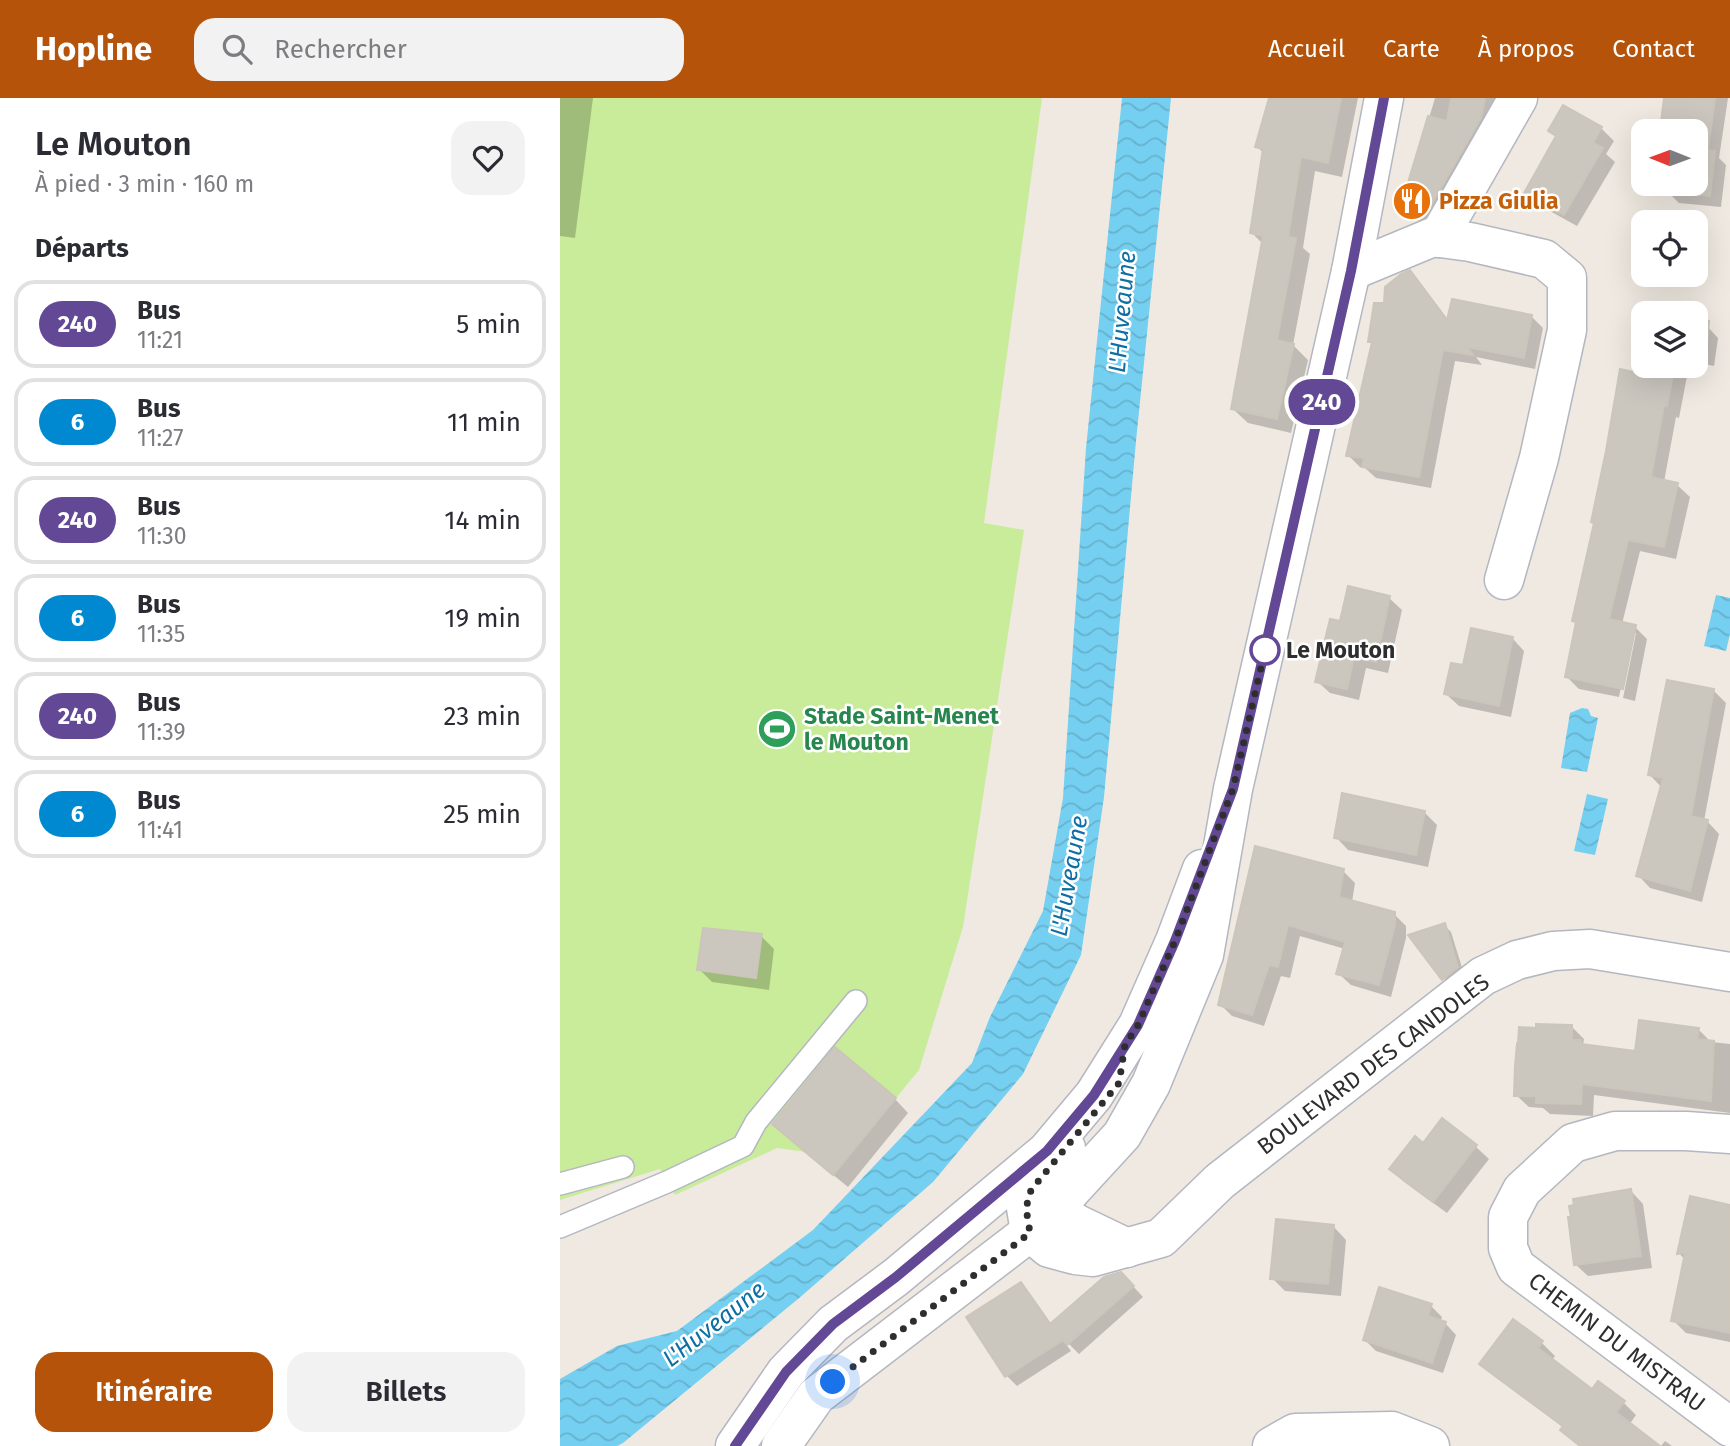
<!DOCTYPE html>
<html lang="fr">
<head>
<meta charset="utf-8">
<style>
  :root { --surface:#fff; --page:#f2f2f3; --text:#2b2b33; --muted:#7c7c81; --line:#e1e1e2; --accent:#b45309 }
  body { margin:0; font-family:"Fira Sans",sans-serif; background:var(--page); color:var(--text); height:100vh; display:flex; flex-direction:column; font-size:26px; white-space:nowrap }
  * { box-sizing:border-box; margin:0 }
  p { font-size:23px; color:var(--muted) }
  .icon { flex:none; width:38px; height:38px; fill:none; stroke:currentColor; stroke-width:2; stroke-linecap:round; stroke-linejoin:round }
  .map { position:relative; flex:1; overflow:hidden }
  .details { display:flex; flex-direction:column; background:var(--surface); width:560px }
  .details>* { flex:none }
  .badge { padding:0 14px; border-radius:23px; font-size:24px; line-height:46px }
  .needle { width:46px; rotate:271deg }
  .buttons { position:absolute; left:1071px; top:21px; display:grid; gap:14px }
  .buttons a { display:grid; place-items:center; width:77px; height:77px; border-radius:14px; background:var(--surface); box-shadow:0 7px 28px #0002; font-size:35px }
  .you { position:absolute; width:35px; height:35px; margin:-18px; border:5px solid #fff; border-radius:50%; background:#1a73e8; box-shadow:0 0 0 10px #1a73e833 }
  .map>.badge { position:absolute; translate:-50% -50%; box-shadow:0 0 0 4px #fff }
  h2 { padding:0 35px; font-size:26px; line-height:63px }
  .round { display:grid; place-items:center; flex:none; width:74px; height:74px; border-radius:21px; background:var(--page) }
  .head { display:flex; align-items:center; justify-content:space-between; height:119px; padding:0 35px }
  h1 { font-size:33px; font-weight:600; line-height:52px }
  .primary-button { display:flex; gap:14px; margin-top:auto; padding:14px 35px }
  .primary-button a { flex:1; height:80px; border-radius:21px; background:var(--accent); color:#fff; font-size:28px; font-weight:600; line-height:80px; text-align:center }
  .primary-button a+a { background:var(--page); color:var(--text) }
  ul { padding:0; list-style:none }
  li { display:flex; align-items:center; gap:21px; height:88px; margin:0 14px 10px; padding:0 21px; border:4px solid var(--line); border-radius:21px }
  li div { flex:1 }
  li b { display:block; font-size:26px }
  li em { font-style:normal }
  li .badge { min-width:77px; font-weight:700; text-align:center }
  header { display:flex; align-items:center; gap:42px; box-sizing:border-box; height:98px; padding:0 35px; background:var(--accent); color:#fff }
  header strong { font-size:33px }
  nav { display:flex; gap:38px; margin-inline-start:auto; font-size:24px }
  .search { width:490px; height:63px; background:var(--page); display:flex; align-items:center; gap:18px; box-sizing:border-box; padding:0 24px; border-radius:21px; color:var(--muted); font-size:26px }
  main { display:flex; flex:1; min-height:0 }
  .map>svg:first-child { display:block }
</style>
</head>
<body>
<header>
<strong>Hopline</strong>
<div class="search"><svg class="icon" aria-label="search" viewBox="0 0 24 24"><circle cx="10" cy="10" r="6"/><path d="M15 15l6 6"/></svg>Rechercher</div>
<nav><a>Accueil</a><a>Carte</a><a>À propos</a><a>Contact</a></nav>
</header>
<main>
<section class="details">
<div class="head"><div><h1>Le Mouton</h1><p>À pied · 3 min · 160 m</p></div><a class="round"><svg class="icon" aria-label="heart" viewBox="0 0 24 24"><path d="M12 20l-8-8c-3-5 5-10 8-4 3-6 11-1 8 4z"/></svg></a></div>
<h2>Départs</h2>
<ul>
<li><span class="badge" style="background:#634895;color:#fff">240</span><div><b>Bus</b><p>11:21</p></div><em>5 min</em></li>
<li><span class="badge" style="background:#0089d0;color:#fff">6</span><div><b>Bus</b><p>11:27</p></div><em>11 min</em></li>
<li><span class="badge" style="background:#634895;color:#fff">240</span><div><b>Bus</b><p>11:30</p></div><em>14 min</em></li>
<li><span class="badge" style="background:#0089d0;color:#fff">6</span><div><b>Bus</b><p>11:35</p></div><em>19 min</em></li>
<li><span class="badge" style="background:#634895;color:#fff">240</span><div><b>Bus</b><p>11:39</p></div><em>23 min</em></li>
<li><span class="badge" style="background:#0089d0;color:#fff">6</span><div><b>Bus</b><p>11:41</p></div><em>25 min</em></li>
</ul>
<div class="primary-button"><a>Itinéraire</a><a>Billets</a></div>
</section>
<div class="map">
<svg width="1170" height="1348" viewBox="0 0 1170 1348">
  <defs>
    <pattern id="water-waves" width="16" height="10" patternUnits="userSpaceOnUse" patternTransform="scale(1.75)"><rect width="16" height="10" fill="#75cff0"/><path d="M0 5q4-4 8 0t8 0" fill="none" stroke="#66b2ce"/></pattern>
  </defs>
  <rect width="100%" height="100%" fill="#efe9e1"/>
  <polygon fill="#c9ec9a" points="0,0 482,0 424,425 464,432 403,829 359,972 273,1077 247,1054 217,1050 115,1097 100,1071 0,1102"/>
  <g fill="url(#water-waves)">
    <polygon points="562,0 611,0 576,343 544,699 521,857 463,976 373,1084 238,1201 63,1345 57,1348 0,1348 0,1281 57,1248 117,1233 253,1132 412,965 430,919 483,813 503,700 526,350"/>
    <polygon points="1156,497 1170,500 1170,536 1166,553 1144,548"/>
    <polygon points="1022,610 1028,611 1031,618 1038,620 1027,674 1001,670 1010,615"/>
    <polygon points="1027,696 1048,701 1035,757 1014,753"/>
  </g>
  <g fill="#0003">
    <polygon points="0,0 33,0 15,140 0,138"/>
    <polygon points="711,0 798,0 782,79 755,73 743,150 750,156 733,247 748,262 731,335 688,325 673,311 703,146 692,135 704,56 697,48"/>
    <polygon points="875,0 944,0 884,129 859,123 843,107"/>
    <polygon points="1105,0 1168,0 1159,60 1166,67 1161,109 1119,105 1107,93 1108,86 1136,86 1136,33 1101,33"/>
    <polygon points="1041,30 1054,43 1046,56 1055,64 1017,128 979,107 966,94 997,40 990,33"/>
    <polygon points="849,174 861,186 889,223 971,218 983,230 975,271 916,259 922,267 895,263 871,390 816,380 805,370 800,369 788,357 813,246 810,243 826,207"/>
    <polygon points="1136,226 1146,227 1158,240 1154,268 1136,264"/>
    <polygon points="1083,231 1083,268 1129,268 1119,320 1116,319 1104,384 1117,387 1130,399 1116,461 1080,453 1062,526 1075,529 1087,541 1075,603 1063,600 1076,535 1072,535 1059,599 1019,591 1007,579 1017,526 1014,522 1074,276"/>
    <polygon points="829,500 842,512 828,575 806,570 799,602 770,595 757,583 781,525"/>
    <polygon points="952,540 964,553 951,619 899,608 886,596 905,569"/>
    <polygon points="1154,593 1166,605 1144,723 1147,723 1159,736 1142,804 1090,790 1078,777 1102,690 1090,677"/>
    <polygon points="864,714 877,727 868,769 788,752 776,739"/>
    <polygon points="696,750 783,773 795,785 792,804 834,816 846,828 846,840 831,899 791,887 778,875 785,851 740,838 730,880 721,878 704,928 672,918 660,906"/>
    <polygon points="884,827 891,834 904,876 890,887 851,838"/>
    <polygon points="201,838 214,851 209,892 152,884 139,871"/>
    <polygon points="1080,924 1139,932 1151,944 1170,946 1170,1015 1034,997 1033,1018 990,1016 983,1010 969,1009 956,997 1011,928 1024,941 1023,947 1077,955"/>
    <polygon points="275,951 335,1001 348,1015 288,1089 227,1039"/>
    <polygon points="882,1022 916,1049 929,1061 887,1115 843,1083 831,1070 863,1047"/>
    <polygon points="1071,1093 1083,1106 1092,1170 1028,1178 1015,1166"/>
    <polygon points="1170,1109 1170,1244 1126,1235 1113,1222 1125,1162 1119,1155"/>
    <polygon points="773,1128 786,1142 781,1198 725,1193 712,1180"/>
    <polygon points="571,1186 583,1199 519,1256 507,1244 505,1245 511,1253 457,1288 447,1278 461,1187 471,1197 492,1227"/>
    <polygon points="871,1208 882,1219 880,1224 885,1225 896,1237 883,1275 816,1253 805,1242"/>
    <polygon points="982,1245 995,1258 992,1262 1033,1293 1063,1304 1076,1317 1069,1327 1097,1348 1019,1348 1002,1332 1004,1330 934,1278 921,1265"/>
    <polygon points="1105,1343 1112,1348 1101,1348"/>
  </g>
  <g fill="#cbc7bf" stroke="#cbc5ba" stroke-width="2">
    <polygon points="709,0 781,0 768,65 741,59 728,139 736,140 717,242 734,246 717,321 671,311 703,138 690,135 703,51 695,49"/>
    <polygon points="891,0 925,0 921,20 867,114 841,108 868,18 887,23"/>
    <polygon points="1104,0 1155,0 1148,52 1155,53 1150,98 1105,94 1106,86 1136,86 1136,33 1100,33"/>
    <polygon points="1003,7 1042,29 1033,45 1043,50 1004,117 964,95 996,38 988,33"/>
    <polygon points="850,172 887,222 892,201 972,217 964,260 907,249 913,257 883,252 859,379 802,369 804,360 786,358 812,244 808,244 814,205 824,205 825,189 841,176"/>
    <polygon points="1136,220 1149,223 1146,258 1136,256"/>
    <polygon points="1082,229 1083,230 1083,268 1115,268 1107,308 1104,307 1091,379 1118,385 1104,449 1068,442 1049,521 1076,527 1063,591 1005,579 1016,524 1012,523 1034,425 1031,424 1046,353 1060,271 1073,274"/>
    <polygon points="788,488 830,498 816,564 794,559 787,591 755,584 770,521 780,523"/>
    <polygon points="911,530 953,539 939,608 884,596 891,565 903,567"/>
    <polygon points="1107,582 1154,591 1131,718 1148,722 1130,793 1076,778 1103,680 1088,677"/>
    <polygon points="782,695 865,713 856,757 774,740"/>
    <polygon points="695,748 784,771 779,799 835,814 835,827 819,887 776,876 785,844 728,827 718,869 709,867 692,917 658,907"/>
    <polygon points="885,825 898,869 882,882 848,837"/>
    <polygon points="143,830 202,836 196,880 137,872"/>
    <polygon points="1079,922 1139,930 1137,941 1154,943 1151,1003 1022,986 1021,1006 976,1005 976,998 954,998 955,968 957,946 958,947 959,929 976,930 976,926 1012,927 1012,942 1021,942 1021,946 1075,953"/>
    <polygon points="275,949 336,1000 273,1077 212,1026"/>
    <polygon points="882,1020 917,1047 873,1104 829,1071 855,1038 863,1045"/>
    <polygon points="1071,1091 1081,1158 1014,1167 1008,1119 1011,1119 1009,1108 1014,1107 1013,1101"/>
    <polygon points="1130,1098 1170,1107 1170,1235 1111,1223 1125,1155 1117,1156"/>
    <polygon points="716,1121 774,1127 768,1186 710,1181"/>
    <polygon points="561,1174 574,1188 507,1247 500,1239 502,1243 445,1279 406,1219 461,1184 490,1226 544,1179"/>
    <polygon points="819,1189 872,1206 868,1218 886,1224 872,1265 803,1242"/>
    <polygon points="953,1221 983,1243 978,1250 1032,1291 1038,1283 1065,1303 1056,1314 1100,1348 1020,1348 1000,1332 1003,1328 919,1266"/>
  </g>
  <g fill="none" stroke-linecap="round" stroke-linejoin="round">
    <g stroke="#b4b7c1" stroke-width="24">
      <g id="lane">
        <polyline points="0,1086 63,1069"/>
        <polyline points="0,1129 107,1084 183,1048 196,1024 296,903"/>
      </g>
    </g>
    <g stroke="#b4b7c1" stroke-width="41">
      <g id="street">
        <polyline points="878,140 958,0"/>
        <polyline points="791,173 873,139 910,144 984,161 1007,180 1007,232 979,360 944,482"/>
        <polyline points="1170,1036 1126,1033 1055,1033 1013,1045 962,1092 948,1119 948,1150 956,1169 1170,1329"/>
        <polyline points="506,1050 471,1092 466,1110 470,1134 489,1150 515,1157 533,1159 601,1140 660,1083 923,878 957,862 993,853 1030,851 1170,874"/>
        <polyline points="494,1111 517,1126 567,1150"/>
        <polyline points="712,1348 735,1335 832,1333 870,1348"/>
      </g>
    </g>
    <g stroke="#b4b7c1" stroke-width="41">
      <g id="secondary">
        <polyline points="175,1348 226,1274 273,1226 336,1179 487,1053 534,997 578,927 615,843 642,771"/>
        <polyline points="221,1348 256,1298 470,1134 494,1111 562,1037 591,986 644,857 673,691 791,173 824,0"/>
      </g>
    </g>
    <use href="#lane" stroke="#fff" stroke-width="21"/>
    <use href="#street" stroke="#fff" stroke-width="38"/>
    <use href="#secondary" stroke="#fff" stroke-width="38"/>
  </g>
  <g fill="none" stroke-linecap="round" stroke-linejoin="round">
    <g stroke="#fff" stroke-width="16">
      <polyline id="line" points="175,1348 226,1274 273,1226 336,1179 487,1053 534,997 578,927 615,843 673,691 791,173 824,0"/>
    </g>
    <use href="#line" stroke="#634895" stroke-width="10"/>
    <polyline stroke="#2e2e2e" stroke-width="7" stroke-dasharray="0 12.6" points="273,1284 470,1135 466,1110 471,1092 559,985 565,947 578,927 615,843 673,691 705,552"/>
  </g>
  <defs>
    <g id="restaurant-disc" transform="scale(2.0125)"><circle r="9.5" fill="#e8710a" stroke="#fff"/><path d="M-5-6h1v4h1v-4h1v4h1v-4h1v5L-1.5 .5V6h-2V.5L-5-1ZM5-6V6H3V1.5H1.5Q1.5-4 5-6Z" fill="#fff"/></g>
    <g id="stadium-disc" transform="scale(2.0125)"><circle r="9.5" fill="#2e9e5b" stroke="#fff"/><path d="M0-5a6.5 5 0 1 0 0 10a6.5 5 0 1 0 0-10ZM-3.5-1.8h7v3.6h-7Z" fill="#fff"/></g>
  </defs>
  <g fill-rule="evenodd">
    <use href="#restaurant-disc" x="852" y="103"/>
    <use href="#stadium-disc" x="217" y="631"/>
  </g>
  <circle fill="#fff" stroke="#634895" stroke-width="3.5" cx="705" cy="552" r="14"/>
  <g text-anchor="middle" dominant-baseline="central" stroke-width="5" stroke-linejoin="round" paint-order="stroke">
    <g font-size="23" font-weight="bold" fill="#c56008" stroke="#fff" text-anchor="start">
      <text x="879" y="103">Pizza Giulia</text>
    </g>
    <g font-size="23" font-weight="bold" fill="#2e2e2e" stroke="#fff" text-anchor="start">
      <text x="726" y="552">Le Mouton</text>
    </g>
    <g font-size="23" font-weight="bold" fill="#27864d" stroke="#fff" text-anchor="start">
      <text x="244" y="618">Stade Saint-Menet<tspan x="244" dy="26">le Mouton</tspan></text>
    </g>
    <g font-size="23" fill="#2e2e2e" stroke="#fff">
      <text transform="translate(813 966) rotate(-37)">BOULEVARD DES CANDOLES</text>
      <text transform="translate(1057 1244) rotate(37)">CHEMIN DU MISTRAU</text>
    </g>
    <g font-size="24" font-style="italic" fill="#0d6fa3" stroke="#fff">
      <text transform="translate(562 214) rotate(-85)">L'Huveaune</text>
      <text transform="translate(509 778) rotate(-80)">L'Huveaune</text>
      <text transform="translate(154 1226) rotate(-38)">L'Huveaune</text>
    </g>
  </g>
</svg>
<div class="buttons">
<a><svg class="needle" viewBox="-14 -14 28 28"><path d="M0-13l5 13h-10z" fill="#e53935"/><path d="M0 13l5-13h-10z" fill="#7c7c81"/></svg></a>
<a><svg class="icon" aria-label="locate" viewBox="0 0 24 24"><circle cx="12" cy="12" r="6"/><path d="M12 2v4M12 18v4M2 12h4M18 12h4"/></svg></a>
<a><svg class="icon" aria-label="layers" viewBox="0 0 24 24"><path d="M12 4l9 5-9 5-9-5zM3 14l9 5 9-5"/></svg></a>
</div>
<div class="you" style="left:273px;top:1284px"></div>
<b class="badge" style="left:762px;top:304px;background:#634895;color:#fff">240</b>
</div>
</main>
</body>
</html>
